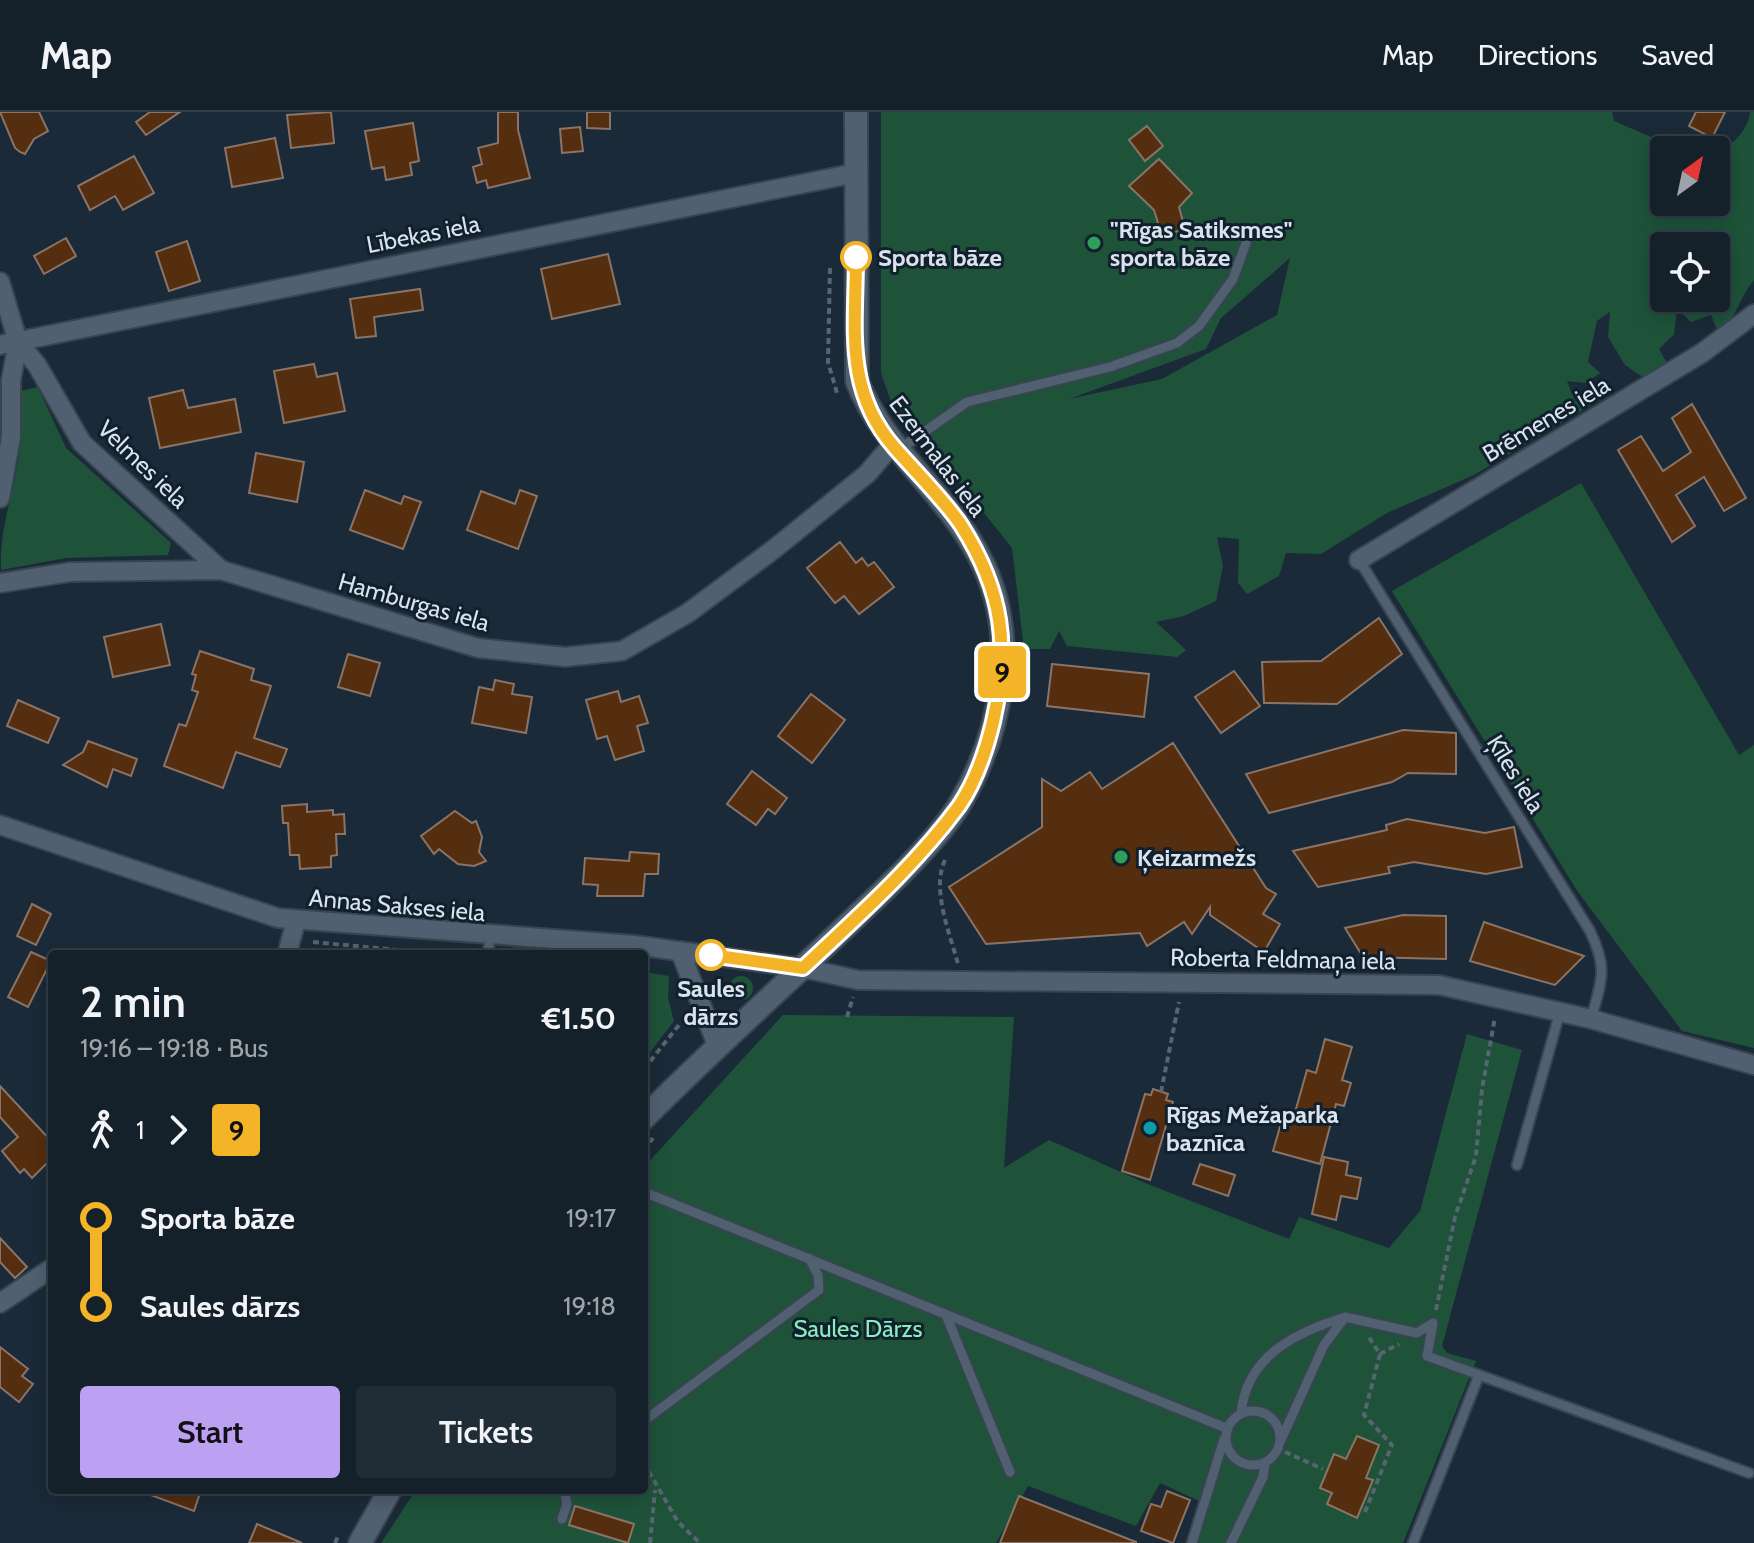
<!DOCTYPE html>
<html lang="en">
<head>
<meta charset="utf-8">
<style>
  :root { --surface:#14202a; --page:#212d36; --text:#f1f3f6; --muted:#9da3a8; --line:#333e47; --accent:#bca0f2 }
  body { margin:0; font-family:Cabin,sans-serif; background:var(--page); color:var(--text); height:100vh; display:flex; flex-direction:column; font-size:30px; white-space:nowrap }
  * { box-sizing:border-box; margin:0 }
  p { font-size:26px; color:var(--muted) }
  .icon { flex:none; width:44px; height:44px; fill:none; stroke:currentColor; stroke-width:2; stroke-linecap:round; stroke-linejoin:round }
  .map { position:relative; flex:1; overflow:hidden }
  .sheet { position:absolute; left:48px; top:838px; width:600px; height:544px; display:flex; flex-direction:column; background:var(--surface); border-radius:8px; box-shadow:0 4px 20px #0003,0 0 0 2px var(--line) }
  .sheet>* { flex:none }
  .badge { padding:0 16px; border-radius:6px; font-size:28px; line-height:52px }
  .needle { width:52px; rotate:33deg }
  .tools { position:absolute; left:1650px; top:24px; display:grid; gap:16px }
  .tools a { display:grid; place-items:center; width:80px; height:80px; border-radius:8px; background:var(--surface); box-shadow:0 4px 20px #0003,0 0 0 2px var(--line); font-size:40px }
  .map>.badge { position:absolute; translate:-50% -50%; box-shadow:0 0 0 4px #fff }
  .legs { display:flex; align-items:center; gap:12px; height:88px; padding:0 32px; font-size:26px }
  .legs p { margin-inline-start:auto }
  .head { display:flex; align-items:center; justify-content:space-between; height:136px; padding:0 32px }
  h1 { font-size:44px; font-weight:600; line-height:60px }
  .cta { display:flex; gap:16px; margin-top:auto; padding:16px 32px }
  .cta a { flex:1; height:92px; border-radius:8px; background:var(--accent); color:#111; font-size:32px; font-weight:600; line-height:92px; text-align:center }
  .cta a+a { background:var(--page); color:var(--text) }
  ul { padding:0 32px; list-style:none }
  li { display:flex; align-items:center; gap:28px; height:88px; font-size:30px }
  li i { display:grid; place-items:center; width:12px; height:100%; margin:0 10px; background:currentColor }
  li i::after { content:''; width:20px; height:20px; margin:-10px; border:6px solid; border-radius:50%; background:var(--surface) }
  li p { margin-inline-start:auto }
  li:first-child i { background:linear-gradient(#0000 50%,currentColor 0) }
  li:last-child i { background:linear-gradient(currentColor 50%,#0000 0) }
  header { display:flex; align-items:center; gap:48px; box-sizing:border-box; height:112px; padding:0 40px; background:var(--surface); border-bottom:2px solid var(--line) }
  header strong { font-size:38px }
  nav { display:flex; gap:44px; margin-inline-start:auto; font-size:28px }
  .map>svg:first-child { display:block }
</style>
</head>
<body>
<header>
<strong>Map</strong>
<nav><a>Map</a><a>Directions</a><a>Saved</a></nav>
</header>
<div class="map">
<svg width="1754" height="1431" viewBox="0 0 1754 1431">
  <rect width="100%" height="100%" fill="#1b2a38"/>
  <g fill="#1e533a" fill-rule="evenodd">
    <path d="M881 0H1612L1614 9 1681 38H1664V90H1716V41C1733 33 1748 19 1750 0H1754V168C1738 187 1738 204 1719 222L1711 203 1691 210 1677 196 1674 222 1659 237 1670 256 1647 268 1625 253 1608 225 1610 200 1597 209 1588 250 1600 261 1586 271 1567 269 1575 289 1610 273 1613 280 1474 363 1387 401 1321 442 1286 441 1279 464 1247 482 1238 471 1239 427 1217 425 1223 454 1216 489 1184 504 1156 510 1186 538 1177 545 1067 534 1059 519 1050 537H1024L1012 436 934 338 940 333 922 339 894 298 881 261ZM1664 134H1716V186H1664ZM1290 146 1277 203 1162 267 1069 287 1206 237 1221 206Z"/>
    <path d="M38 275 66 336 171 431 168 443 66 446 1 458C0 418 9 397 16 361 22 333 22 307 21 279Z"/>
    <polygon points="1581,371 1739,643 1754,633 1754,936 1682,919 1578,780 1392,479"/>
    <polygon points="513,835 623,842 507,842"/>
    <polygon points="644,860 669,864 668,886 674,909 644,948"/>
    <circle cx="741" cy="876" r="12"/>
    <polygon points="783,903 1014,905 1004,1056 1049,1028 1150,1073 1289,1127 1299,1105 1389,1136 1420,1099 1467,922 1522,938 1442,1234 1447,1241 1476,1249 1403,1431 1198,1431 1210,1394 1160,1371 1136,1414 1028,1374 996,1431 381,1431 416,1378 644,1378 644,1055"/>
  </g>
  <g fill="#552d0f" stroke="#897467" stroke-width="2">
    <polygon points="0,0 39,0 48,19 34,27 25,42 20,40 15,36"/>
    <polygon points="150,0 180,0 146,23 136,10"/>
    <polygon points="331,0 334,31 291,36 287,3"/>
    <polygon points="498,0 518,0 518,18 530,66 488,76 486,68 477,71 473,55 482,52 478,36 498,31"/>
    <polygon points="587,0 610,0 610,17 587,16"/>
    <polygon points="1696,0 1725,0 1712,26 1689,14"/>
    <polygon points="413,11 419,49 410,51 412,63 386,68 384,55 372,57 365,19"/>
    <polygon points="1147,14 1163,34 1145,49 1129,28"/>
    <polygon points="580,15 583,39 562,41 560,17"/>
    <polygon points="275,26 283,66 232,75 225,36"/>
    <polygon points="134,44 154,81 123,98 115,84 90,98 78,74"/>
    <polygon points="1159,47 1192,81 1179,95 1185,117 1162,124 1154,98 1129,74"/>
    <polygon points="66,126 76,144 44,162 34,144"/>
    <polygon points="187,129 200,169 169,179 156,140"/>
    <polygon points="608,142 620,192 552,207 541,157"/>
    <polygon points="420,177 423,198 374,205 376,224 356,226 350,187"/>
    <polygon points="314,252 317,265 337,261 345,299 284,311 274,259"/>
    <polygon points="183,278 188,296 235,287 241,320 160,336 149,286"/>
    <polygon points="1692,292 1746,386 1724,399 1704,365 1676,383 1695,414 1672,430 1618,338 1641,324 1663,359 1691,340 1672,306"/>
    <polygon points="256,341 304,350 297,390 249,381"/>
    <polygon points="365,378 401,392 404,384 421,390 403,437 350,418"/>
    <polygon points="520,378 537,384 518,437 467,418 481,379 515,392"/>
    <polygon points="840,430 856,451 862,446 868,454 874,450 894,475 859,502 844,484 835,491 807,456"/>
    <polygon points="1379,506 1402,542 1337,592 1264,591 1262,550 1321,549"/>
    <polygon points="161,512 170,553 113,565 104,525"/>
    <polygon points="200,539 254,557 251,568 271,574 254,626 287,637 280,655 236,640 223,676 164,654 179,612 186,614 198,580 192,578 196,563 192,562"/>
    <polygon points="348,542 380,551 370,584 338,575"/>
    <polygon points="1052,552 1149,562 1144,605 1047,594"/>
    <polygon points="1234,559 1260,594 1221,621 1195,585"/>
    <polygon points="495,568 514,572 512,582 532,585 526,621 472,611 479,575 493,578"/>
    <polygon points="618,579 621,590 639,584 648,611 637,614 644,639 615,648 607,624 597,627 586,588"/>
    <polygon points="811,582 845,608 812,651 778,624"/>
    <polygon points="18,588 59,606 48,631 7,614"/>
    <polygon points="1403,618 1456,621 1456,662 1408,661 1392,670 1269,701 1246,662"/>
    <polygon points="88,629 137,647 131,664 113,657 107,675 63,653 83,640"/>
    <polygon points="1173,631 1266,776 1276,782 1263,802 1280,812 1264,840 1210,803 1210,795 1192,822 1184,810 1147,834 1140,821 986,832 949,775 1042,715 1042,667 1061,679 1090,660 1102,677"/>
    <polygon points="752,659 787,686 775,702 768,697 756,713 727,692"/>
    <polygon points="307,692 307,700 333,698 333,703 344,702 345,722 336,722 337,743 331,744 331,755 300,757 299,743 290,743 288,711 283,711 282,694"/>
    <polygon points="455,699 472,711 476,709 482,725 479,740 486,749 474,754 458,752 439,737 434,742 421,724"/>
    <polygon points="1407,707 1485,721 1514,715 1522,755 1486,762 1414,750 1388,755 1390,761 1318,775 1293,739 1387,718 1386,713"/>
    <polygon points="630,740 659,742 658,762 645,762 643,784 597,784 598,773 583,772 585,746 629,749"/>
    <polygon points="32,792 51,802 36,833 17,824"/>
    <polygon points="1403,803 1446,804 1446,847 1363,845 1345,816"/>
    <polygon points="1484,810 1584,844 1555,873 1470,849"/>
    <polygon points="31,840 51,849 28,895 8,885"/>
    <polygon points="1325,927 1352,935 1342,968 1351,971 1344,994 1336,992 1320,1052 1273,1039 1284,1001 1294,1004 1307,958 1316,961"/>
    <polygon points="0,974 52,1030 52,1046 32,1066 24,1057 20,1061 2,1039 18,1025 0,1005"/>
    <polygon points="1153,977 1168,982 1166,988 1173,990 1150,1068 1122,1059 1145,982 1151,983"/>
    <polygon points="1324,1045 1348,1050 1346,1063 1361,1066 1357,1087 1341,1084 1336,1108 1312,1102"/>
    <polygon points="1200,1052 1235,1063 1228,1084 1193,1072"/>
    <polygon points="0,1126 27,1155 15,1166 0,1150"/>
    <polygon points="0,1235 28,1257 22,1264 33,1272 19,1290 0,1275"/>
    <polygon points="1357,1324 1379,1333 1366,1366 1373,1368 1357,1406 1327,1392 1332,1381 1320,1376 1334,1342 1346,1347"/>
    <polygon points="146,1378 201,1378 194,1399 145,1381"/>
    <polygon points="1167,1379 1190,1388 1173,1431 1141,1419 1151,1392 1161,1395"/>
    <polygon points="1019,1384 1136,1430 1136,1431 1000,1431"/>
    <polygon points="575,1394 634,1412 628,1431 569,1413"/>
    <polygon points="257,1412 302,1431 249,1431"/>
  </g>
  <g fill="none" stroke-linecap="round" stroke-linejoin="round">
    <g stroke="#384450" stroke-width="13">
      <g id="service">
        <polyline points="900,337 967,290 1110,255 1177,231 1199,214 1233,167 1246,131"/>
        <path d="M1359 448 1590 819C1608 856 1602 868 1591 907"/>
        <polyline points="488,842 490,825"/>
        <polyline points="1517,1053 1560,900"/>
        <polyline points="644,1080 1226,1316"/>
        <polyline points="946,1203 1010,1360"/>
        <polyline points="1345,1205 1417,1221 1433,1211 1427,1244 1749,1361"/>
        <circle cx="1253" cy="1326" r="27"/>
        <path d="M1241 1301C1247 1243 1297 1220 1345 1205L1324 1233 1281 1328"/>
        <polyline points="644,1309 819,1178 818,1163 809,1146"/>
        <polyline points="562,1407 567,1392 564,1378"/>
        <polyline points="1192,1431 1224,1327"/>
        <polyline points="1231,1431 1263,1365 1265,1351"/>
        <polyline points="1413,1431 1479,1263"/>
      </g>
    </g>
    <g stroke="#384450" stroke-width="22">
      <g id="minor">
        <polyline points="0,170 18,230 37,253 82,331 221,458"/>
        <polyline points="0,233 856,61"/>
        <polyline points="0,386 11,325 11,268 18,230"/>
        <polyline points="1359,448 1702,241 1754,202"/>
        <polyline points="0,471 70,460 221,458 478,536 565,545 622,539 688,501 774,437 867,362 892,333"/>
        <polyline points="0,713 278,806 634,833 803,856 858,868 1439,873 1591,907 1754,953"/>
        <polyline points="680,839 717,933"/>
        <polyline points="287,842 296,809"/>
        <polyline points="0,1191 52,1156"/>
      </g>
    </g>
    <g stroke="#384450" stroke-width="26">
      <g id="tertiary">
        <path d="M644 1006C714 936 788 870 859 802 891 772 940 726 961 690 1002 619 1019 528 983 452 951 384 885 340 857 269L856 0"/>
        <polyline points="360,1431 390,1378"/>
      </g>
    </g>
    <g stroke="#576471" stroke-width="4" stroke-dasharray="6 4" stroke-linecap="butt">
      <polyline points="830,156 828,250 837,281"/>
      <path d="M945 748C931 777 950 822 958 852"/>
      <polyline points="313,830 441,842"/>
      <polyline points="847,905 853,885"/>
      <polyline points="644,957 679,913 688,908"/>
      <polyline points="1161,980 1179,890"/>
      <polyline points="644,1038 653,1026"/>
      <polyline points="1436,1198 1455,1105 1476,1044 1482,977 1495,905"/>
      <polyline points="1380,1242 1399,1232"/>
      <polyline points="1285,1340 1323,1357"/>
      <polyline points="644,1351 678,1410 700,1431"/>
      <polyline points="1365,1400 1392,1333 1364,1303 1380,1242 1368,1224"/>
      <polyline points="335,1431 339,1422"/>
      <polyline points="650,1431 655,1378"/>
    </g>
    <use href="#service" stroke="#506070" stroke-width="9"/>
    <use href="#minor" stroke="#506070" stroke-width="18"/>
    <use href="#tertiary" stroke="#506070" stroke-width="22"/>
  </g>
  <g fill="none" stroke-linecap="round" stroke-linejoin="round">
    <g stroke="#fff" stroke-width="18">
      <path id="line-1" d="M711 843 803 856C857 805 915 754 959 694 976 669 986 639 993 610 1010 535 1003 479 961 413 945 389 914 358 894 335 844 277 856 216 856 145"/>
    </g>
    <use href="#line-1" stroke="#f4b427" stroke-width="12"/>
  </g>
  <g fill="#2e9e5b" stroke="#11202d" stroke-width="3">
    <circle cx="1094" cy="131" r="8"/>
    <circle cx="1121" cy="745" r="8"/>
  </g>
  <g fill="#fff" stroke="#f4b427" stroke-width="4">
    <circle cx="856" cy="145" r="14"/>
    <circle cx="711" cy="843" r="14"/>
  </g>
  <circle fill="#0f9aa8" stroke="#11202d" stroke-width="3" cx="1150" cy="1016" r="8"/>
  <g text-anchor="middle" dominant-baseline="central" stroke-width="6" stroke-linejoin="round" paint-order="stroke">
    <g font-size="24" font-weight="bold" fill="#dae3ed" stroke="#11202d" text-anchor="start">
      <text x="1110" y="117">"Rīgas Satiksmes"<tspan x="1110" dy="28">sporta bāze</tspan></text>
      <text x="1137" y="745">Ķeizarmežs</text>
      <text x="1166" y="1002">Rīgas Mežaparka<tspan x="1166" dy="28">baznīca</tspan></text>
    </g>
    <g font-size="24" fill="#dae3ed" stroke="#11202d">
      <text transform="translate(423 122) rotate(-11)">Lībekas iela</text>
      <text transform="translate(1546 307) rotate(-31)">Brēmenes iela</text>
      <text transform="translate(938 344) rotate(53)">Ezermalas iela</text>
      <text transform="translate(143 352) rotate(44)">Velmes iela</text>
      <text transform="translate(414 490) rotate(16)">Hamburgas iela</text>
      <text transform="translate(1516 662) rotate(58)">Ķīles iela</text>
      <text transform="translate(397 793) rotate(5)">Annas Sakses iela</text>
      <text transform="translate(1283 847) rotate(1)">Roberta Feldmaņa iela</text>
    </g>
    <g font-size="24" font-weight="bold" fill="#dae3ed" stroke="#11202d" text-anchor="start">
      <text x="878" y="145">Sporta bāze</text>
      <text x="711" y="876" text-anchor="middle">Saules<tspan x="711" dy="28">dārzs</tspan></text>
    </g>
    <g font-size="24" fill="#8beeba" stroke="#11202d">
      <text x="858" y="1216">Saules Dārzs</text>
    </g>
  </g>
</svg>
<div class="tools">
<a><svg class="needle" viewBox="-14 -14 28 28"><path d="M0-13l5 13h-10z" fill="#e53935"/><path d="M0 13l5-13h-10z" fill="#9da3a8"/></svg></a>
<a><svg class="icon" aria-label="locate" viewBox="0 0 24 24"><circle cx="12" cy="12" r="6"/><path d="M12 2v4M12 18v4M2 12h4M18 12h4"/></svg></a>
</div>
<b class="badge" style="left:1002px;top:560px;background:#f4b427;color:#111">9</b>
<section class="sheet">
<div class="head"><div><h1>2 min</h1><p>19:16 – 19:18 · Bus</p></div><b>€1.50</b></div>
<div class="legs"><svg class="icon" aria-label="walk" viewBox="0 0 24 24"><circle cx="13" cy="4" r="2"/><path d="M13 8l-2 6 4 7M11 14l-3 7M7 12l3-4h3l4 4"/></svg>1<svg class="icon" aria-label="forward" viewBox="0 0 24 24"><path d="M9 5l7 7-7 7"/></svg><b class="badge" style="background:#f4b427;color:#111">9</b></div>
<ul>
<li><i style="color:#f4b427"></i><b>Sporta bāze</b><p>19:17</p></li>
<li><i style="color:#f4b427"></i><b>Saules dārzs</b><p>19:18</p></li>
</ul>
<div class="cta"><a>Start</a><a>Tickets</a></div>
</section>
</div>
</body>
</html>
